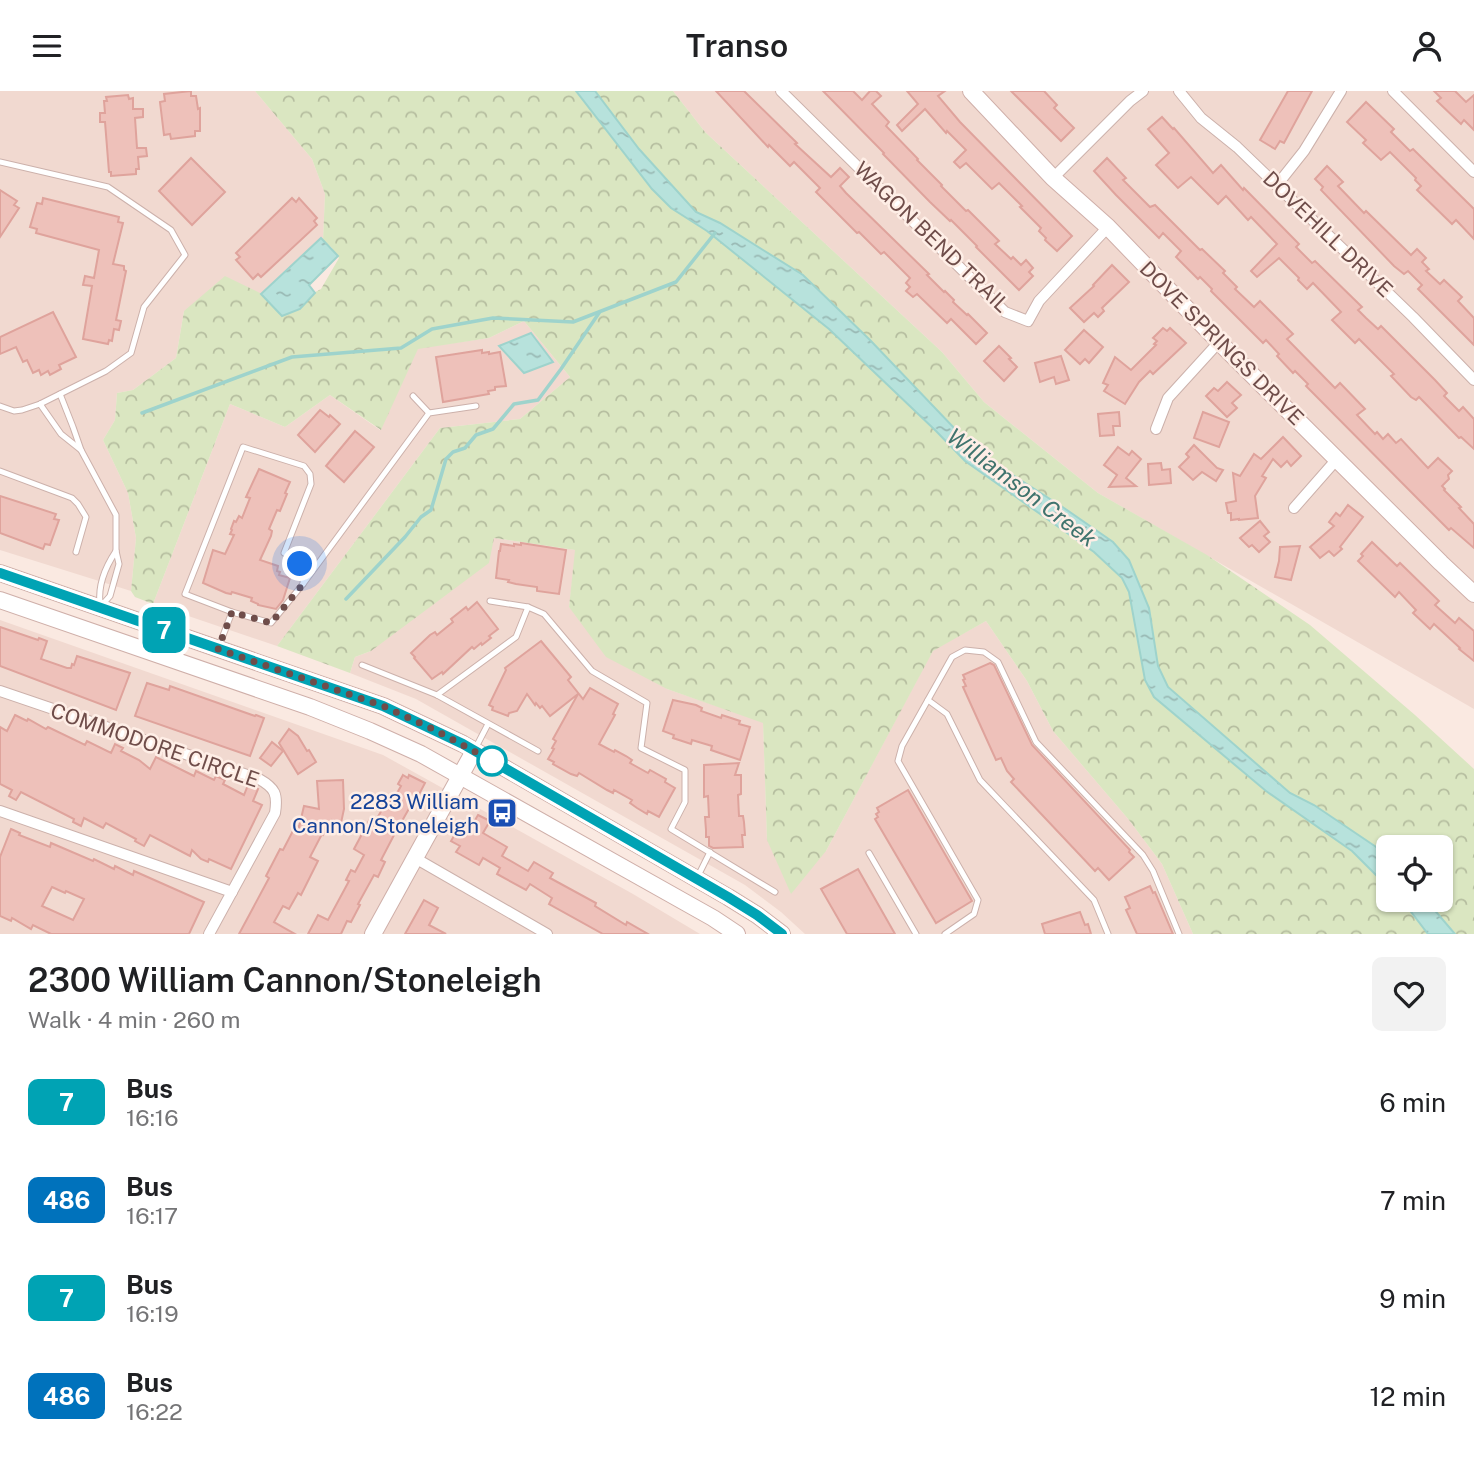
<!DOCTYPE html>
<html lang="en">
<head>
<meta charset="utf-8">
<style>
  :root { --surface:#fff; --page:#f2f2f2; --text:#202124; --muted:#757577 }
  body { margin:0; font-family:"Public Sans",sans-serif; background:var(--page); color:var(--text); height:100vh; display:flex; flex-direction:column; font-size:26px; white-space:nowrap }
  * { box-sizing:border-box; margin:0 }
  p { font-size:23px; color:var(--muted) }
  .icon { flex:none; width:38px; height:38px; fill:none; stroke:currentColor; stroke-width:2; stroke-linecap:round; stroke-linejoin:round }
  .map { position:relative; height:843px; overflow:hidden }
  .sheet { display:flex; flex-direction:column; background:var(--surface); flex:1 }
  .sheet>* { flex:none }
  .badge { padding:0 14px; border-radius:10px; font-size:24px; line-height:46px }
  .fabs { position:absolute; left:1376px; top:744px; display:grid; gap:14px }
  .fabs a { display:grid; place-items:center; width:77px; height:77px; border-radius:10px; background:var(--surface); box-shadow:0 2px 5px #0004; font-size:35px }
  .you { position:absolute; width:35px; height:35px; margin:-18px; border:5px solid #fff; border-radius:50%; background:#1a73e8; box-shadow:0 0 0 10px #1a73e833 }
  .map>.badge { position:absolute; translate:-50% -50%; box-shadow:0 0 0 4px #fff }
  .round { display:grid; place-items:center; flex:none; width:74px; height:74px; border-radius:10px; background:var(--page) }
  .head { display:flex; align-items:center; justify-content:space-between; height:119px; padding:0 28px }
  h1 { font-size:33px; font-weight:600; line-height:52px }
  ul { padding:0; list-style:none }
  li { display:flex; align-items:center; gap:21px; height:98px; padding:0 28px }
  li div { flex:1 }
  li b { display:block; font-size:26px }
  li em { font-style:normal }
  li .badge { min-width:77px; font-weight:700; text-align:center }
  header { display:flex; justify-content:space-between; align-items:center; height:91px; padding:0 28px; background:var(--surface); font-size:32px; font-weight:600 }
  .map>svg:first-child { display:block }
</style>
</head>
<body>
<header><svg class="icon" aria-label="menu" viewBox="0 0 24 24"><path d="M4 6h16M4 12h16M4 18h16"/></svg>Transo<svg class="icon" aria-label="person" viewBox="0 0 24 24"><circle cx="12" cy="8" r="4"/><path d="M4 21q1-7 8-7t8 7"/></svg></header>
<div class="map">
<svg width="1474" height="843" viewBox="0 0 1474 843">
  <defs>
    <pattern id="forest-crowns" width="20" height="18" patternUnits="userSpaceOnUse" patternTransform="scale(1.75)"><rect width="20" height="18" fill="#dae6c1"/><path d="M2 6a3 3 0 1 1 6 0M12 15a3 3 0 1 1 6 0" fill="none" stroke="#b5bd9f"/></pattern>
    <pattern id="water-ripples" width="26" height="14" patternUnits="userSpaceOnUse" patternTransform="scale(1.75)"><rect width="26" height="14" fill="#b7e2dc"/><path d="M2 4q2-2 4 0t4 0M15 11q2-2 4 0t4 0" fill="none" stroke="#99b9b4"/></pattern>
  </defs>
  <rect width="100%" height="100%" fill="#fae9e1"/>
  <g fill="#f1d9d0">
    <polygon points="0,0 255,0 312,68 325,103 323,149 262,203 184,220 176,267 133,299 117,302 115,329 103,349 128,402 136,447 131,500 0,459"/>
    <polygon points="673,0 1474,0 1474,618 1098,402 984,311 942,261 705,41"/>
    <polygon points="524,230 570,286 520,328 440,337 277,555 153,513 230,313 285,336 330,304 380,339 418,257 489,247"/>
    <polygon points="494,447 576,459 569,516 667,598 763,631 767,749 826,760 933,559 986,530 1027,590 1053,640 1129,729 1162,773 1193,843 805,843 781,821 745,794 416,608 350,582 355,566 371,560"/>
    <polygon points="0,529 383,664 633,803 700,843 0,843"/>
  </g>
  <path fill="url(#forest-crowns)" fill-rule="evenodd" d="M255 0H673L705 41 942 261 984 311 1098 402 1207 464 1310 534 1415 624 1474 678V843H1193L1162 773 1129 729 1053 640 1027 590 986 530 933 560 826 760 791 803 767 749 763 632 667 598 606 566 569 516 575 459 494 447 489 472 371 560 355 566 350 582 277 555 440 337 520 328 570 286 524 230 489 247 418 258 381 339 330 304 285 336 230 313 153 513 135 506 131 500 136 447 128 402 103 349 115 329 117 302 133 299 176 267 184 220 225 185 262 203 278 221 321 198 339 167 331 156 323 149 325 103 312 68ZM1388 756H1440V808H1388Z"/>
  <g fill="url(#water-ripples)" stroke="#9ed3cc" stroke-width="2">
    <polygon points="576,0 595,0 639,58 696,121 720,132 803,184 870,249 977,361 1064,417 1113,451 1129,469 1149,517 1158,575 1168,596 1290,702 1314,714 1388,764 1388,796 1352,760 1266,700 1154,606 1145,589 1129,501 1122,487 1094,461 965,370 936,340 829,238 707,140 671,117 652,98"/>
    <polygon points="321,147 338,165 309,194 315,202 300,218 282,225 261,203"/>
    <polygon points="531,242 553,271 524,282 499,255"/>
    <polygon points="1400,809 1426,809 1455,843 1428,843 1408,817"/>
  </g>
  <g fill="none" stroke-linecap="round" stroke-linejoin="round">
    <g stroke="#9ed3cc" stroke-width="3.5">
      <polyline points="142,322 292,266 401,257 432,238 493,227 573,231 676,191 715,142"/>
      <polyline points="346,508 405,446 421,426 431,419 446,368 453,361 465,357 476,344 493,338 514,313 538,309 561,278 599,222"/>
    </g>
  </g>
  <g fill="#eec1ba" stroke="#dfa39c" stroke-width="2" fill-rule="evenodd">
    <polygon points="191,0 191,5 196,5 198,18 200,17 200,40 195,40 195,45 171,48 170,43 164,44 160,11 165,10 164,3"/>
    <polygon points="716,0 744,0 797,52 795,53 831,86 840,77 849,86 840,95 846,102 929,183 927,184 944,201 945,200 954,209 953,211 967,224 968,223 987,242 976,253 951,228 947,232 917,203 913,206 906,200 910,196 906,192 910,187 884,161 881,163 859,141 857,142 816,101 820,97 794,71 790,75 769,54 768,56"/>
    <polygon points="823,0 853,0 862,9 870,0 876,0 881,5 872,13 889,31 886,35 918,68 917,69 942,94 941,95 966,120 968,119 999,150 995,153 1011,168 1013,166 1021,174 1026,169 1033,177 1029,181 1033,185 1019,199 976,156 977,155 951,129 950,130 930,111 883,63 884,62"/>
    <polygon points="907,0 945,0 938,5 960,31 1072,145 1057,160 1045,149 1046,147 1039,140 1041,137 1020,116 1022,115 999,92 992,98 966,72 960,77 954,71 966,59 947,40 946,42 925,18 902,40 897,34 918,13"/>
    <polygon points="1011,0 1044,0 1057,14 1054,17 1074,37 1061,50"/>
    <polygon points="1288,0 1312,0 1284,52 1280,50 1275,58 1260,49"/>
    <polygon points="1434,0 1455,0 1466,11 1474,4 1474,39 1464,29 1461,33 1437,10 1441,7"/>
    <polygon points="128,4 129,8 133,7 133,18 143,18 143,26 135,27 137,57 146,57 147,65 138,66 139,78 136,78 136,83 111,85 111,81 109,81 105,31 100,31 100,22 105,22 104,10 107,10 106,6"/>
    <polygon points="1366,11 1394,38 1391,41 1410,60 1413,58 1474,118 1474,148 1456,129 1452,133 1417,99 1421,95 1415,89 1416,87 1390,61 1381,69 1363,52 1366,49 1347,31"/>
    <polygon points="1162,26 1173,38 1174,37 1213,82 1221,74 1243,99 1244,97 1299,153 1296,156 1312,172 1315,170 1362,216 1358,219 1366,227 1378,238 1381,235 1435,289 1447,302 1444,305 1459,320 1463,316 1474,328 1474,358 1461,346 1459,347 1419,306 1416,309 1411,306 1391,285 1394,283 1359,248 1355,252 1332,229 1341,221 1313,192 1307,198 1298,189 1299,187 1279,167 1257,186 1251,180 1277,153 1251,126 1248,129 1226,105 1218,113 1191,86 1178,97 1156,74 1169,62 1148,38"/>
    <polygon points="191,67 225,101 192,134 159,100"/>
    <polygon points="1107,67 1126,87 1123,89 1150,116 1155,114 1200,159 1202,158 1225,180 1223,182 1237,196 1235,198 1254,216 1260,210 1293,243 1287,248 1335,297 1340,292 1365,318 1357,324 1375,343 1377,341 1383,348 1388,343 1396,352 1401,348 1428,377 1438,367 1452,380 1448,384 1449,388 1442,395 1445,398 1444,399 1461,416 1459,417 1474,433 1474,457 1451,437 1449,439 1419,409 1306,295 1308,293 1295,280 1293,282 1277,265 1279,263 1266,249 1263,252 1211,200 1212,198 1200,186 1198,188 1176,166 1181,160 1163,142 1159,147 1116,104 1094,80"/>
    <polygon points="1327,75 1343,91 1338,95 1364,122 1366,120 1411,164 1417,158 1426,167 1422,171 1429,178 1426,180 1440,193 1444,189 1462,206 1458,210 1474,227 1474,254 1418,198 1422,194 1408,180 1404,183 1394,175 1321,99 1323,96 1315,88"/>
    <polygon points="0,99 17,110 14,114 19,117 0,146"/>
    <polygon points="43,107 119,126 118,131 123,132 113,173 124,175 124,179 126,180 116,229 121,230 119,239 114,238 112,250 109,249 108,253 83,248 92,195 83,194 85,185 94,187 99,159 36,142 37,138 30,136 37,112 42,113"/>
    <polygon points="292,107 296,111 299,107 317,127 314,130 317,134 261,186 258,183 253,188 236,169 240,166 236,162"/>
    <polygon points="1112,174 1129,191 1102,217 1104,220 1098,226 1094,222 1084,231 1070,217 1094,195 1093,194"/>
    <polygon points="53,221 76,266 59,274 61,278 50,284 48,280 41,284 39,279 33,282 27,269 23,271 16,256 0,263 0,246"/>
    <polygon points="1163,237 1167,240 1170,237 1186,252 1153,283 1150,280 1139,291 1125,313 1104,300 1108,294 1103,292 1115,266 1131,279 1156,254 1154,253 1157,250 1153,247"/>
    <polygon points="1084,239 1103,256 1089,272 1085,268 1080,273 1065,259"/>
    <polygon points="999,255 1011,267 1009,268 1017,276 1004,290 984,270"/>
    <polygon points="482,259 482,262 489,261 489,263 500,261 506,295 495,296 495,299 488,300 489,303 443,311 436,266"/>
    <polygon points="1061,265 1069,289 1056,293 1054,286 1040,291 1035,272"/>
    <polygon points="1227,291 1241,304 1232,312 1237,317 1227,326 1206,305 1214,297 1218,300"/>
    <polygon points="320,319 329,326 330,324 340,333 315,361 298,344"/>
    <polygon points="1119,321 1120,335 1113,335 1114,344 1100,345 1098,323"/>
    <polygon points="1203,321 1229,331 1219,356 1194,347"/>
    <polygon points="355,340 374,356 344,391 326,375"/>
    <polygon points="1283,346 1301,365 1291,375 1287,370 1281,376 1273,368 1262,385 1266,387 1255,405 1258,427 1239,429 1239,428 1231,429 1231,422 1228,422 1226,412 1236,410 1233,382 1240,385 1254,363 1261,368"/>
    <polygon points="1194,354 1217,377 1223,379 1216,390 1202,381 1193,389 1179,376 1189,366 1186,363"/>
    <polygon points="1118,356 1129,364 1132,360 1141,368 1126,387 1136,395 1109,396 1117,384 1104,374"/>
    <polygon points="1161,372 1162,379 1170,378 1171,392 1149,394 1148,373"/>
    <polygon points="259,378 290,391 285,402 287,403 280,420 277,419 269,438 272,440 271,445 260,469 278,475 277,480 280,481 279,484 290,487 283,509 276,518 258,514 258,513 251,510 252,507 232,501 231,503 226,502 203,492 213,459 225,463 226,461 234,444 230,443 232,439 231,438 234,430 236,431 239,425 242,427 250,407 246,406"/>
    <polygon points="0,405 56,423 54,428 59,429 50,454 45,453 43,458 0,442"/>
    <polygon points="1348,414 1363,426 1340,456 1342,458 1334,465 1329,460 1320,467 1310,456 1334,435 1329,431 1336,422 1340,425"/>
    <polygon points="1260,430 1269,441 1264,445 1270,451 1259,461 1252,454 1249,456 1240,447"/>
    <polygon points="1372,451 1397,475 1400,472 1439,510 1435,514 1455,532 1459,527 1474,540 1474,570 1459,558 1460,557 1434,533 1430,538 1413,522 1416,519 1399,501 1395,506 1358,470 1363,465 1361,463"/>
    <polygon points="521,452 566,459 559,503 537,500 537,496 516,493 508,491 509,489 496,487 499,460 500,460 501,453 514,455 514,453 521,454"/>
    <polygon points="1300,455 1291,489 1275,486 1279,470 1280,456"/>
    <polygon points="477,511 498,538 489,545 491,547 482,554 481,552 474,558 472,556 443,583 442,581 432,588 414,567 415,566 411,562 430,544 435,541 437,544 453,531 451,528 466,516 468,519"/>
    <polygon points="0,536 38,549 39,547 47,550 41,568 67,577 71,577 72,573 74,574 77,565 130,582 116,619 0,575"/>
    <polygon points="541,550 571,586 568,589 583,608 590,597 618,613 613,623 615,624 599,653 614,661 615,659 626,665 632,669 630,672 648,682 650,679 666,688 665,691 675,697 659,726 648,720 647,723 637,717 630,712 632,709 614,699 613,702 607,699 579,682 577,685 571,683 553,673 554,671 548,668 554,658 552,657 556,650 553,648 578,603 550,625 542,615 540,617 536,612 535,614 527,603 517,620 509,622 508,625 492,619 493,616 489,614 506,579 505,577"/>
    <polygon points="990,572 994,574 1032,654 1130,759 1129,761 1134,766 1109,789 1098,777 1095,780 1011,691 1014,688 1007,680 1001,667 996,669 963,596 966,595 963,589 965,588 963,584"/>
    <polygon points="147,592 169,599 170,595 255,625 256,624 264,627 250,665 135,625"/>
    <polygon points="673,609 696,614 702,617 701,620 721,627 722,624 740,630 739,633 750,636 740,669 711,659 712,655 692,649 691,653 673,647 674,644 663,640"/>
    <polygon points="15,624 27,630 28,628 46,638 48,636 85,654 87,650 111,662 115,653 123,657 121,660 139,669 150,678 156,666 194,685 196,680 214,689 216,685 225,689 223,693 244,704 248,694 258,698 253,710 262,714 231,778 209,768 208,771 201,768 192,759 190,765 150,744 144,755 135,750 136,748 106,732 103,737 84,727 81,735 73,731 74,728 21,701 16,709 9,705 12,699 0,693 0,636 7,640"/>
    <polygon points="289,638 298,645 307,660 309,659 316,671 298,683 279,652"/>
    <polygon points="272,651 283,660 271,675 260,667"/>
    <polygon points="739,672 735,684 741,684 741,703 738,704 739,725 743,725 744,731 745,744 742,744 743,756 713,757 709,755 709,746 706,746 706,739 705,726 709,726 708,705 704,706 704,674"/>
    <polygon points="403,684 408,687 409,684 425,692 413,715 411,714 393,746 381,769 385,771 378,786 374,784 358,813 360,814 351,831 347,830 341,843 308,843 318,824 328,829 349,790 346,789 351,779 355,781 364,764 354,758 370,728 375,731 388,708 392,711 401,695 398,693"/>
    <polygon points="343,689 344,718 341,732 332,729 323,744 322,743 310,766 318,770 301,804 298,802 289,818 283,815 274,831 295,843 239,843 269,787 266,785 280,758 283,759 296,734 299,736 304,715 319,718 317,690"/>
    <polygon points="908,699 972,810 936,832 875,728 878,726 876,723 879,721 877,717"/>
    <polygon points="478,724 490,730 483,742 507,756 502,765 528,780 534,771 553,782 550,787 596,812 595,815 626,834 627,831 648,843 603,843 549,813 552,807 530,793 526,799 497,783 500,777 483,767 479,774 456,761 460,755 451,750 462,731 471,736"/>
    <path d="M11 738 20 742 19 744 50 756 51 752 93 770 94 768 114 778 115 775 133 784 134 780 204 811 189 843H51L33 834 31 838 12 827 11 830 0 825V766ZM52 796 65 802 66 800 84 808 73 829 42 815Z"/>
    <polygon points="858,778 895,843 847,843 821,798"/>
    <polygon points="1150,795 1153,802 1155,801 1173,843 1137,843 1126,819 1130,817 1125,806"/>
    <polygon points="424,809 438,817 429,834 446,843 405,843"/>
    <polygon points="1080,821 1085,834 1088,833 1091,843 1045,843 1042,833"/>
  </g>
  <g fill="none" stroke-linecap="round" stroke-linejoin="round">
    <g stroke="#ccb1ab" stroke-width="7">
      <g id="lane">
        <polyline points="0,71 108,96 171,139 185,164 144,216 131,262 106,280 40,313 22,319 14,320 0,315"/>
        <polyline points="60,303 73,336 81,359 116,424 116,460 119,473 110,505 102,514"/>
        <polyline points="413,305 429,322"/>
        <polyline points="40,313 61,343 81,359"/>
        <polyline points="0,380 72,407 78,413 86,426 76,461"/>
        <polyline points="490,510 528,516"/>
        <path d="M100 512C98 494 106 475 116 460"/>
        <path d="M232 521 185 503 243 356 304 375 310 383 311 393 284 462C299 472 304 474 303 493"/>
        <polyline points="219,555 232,521 271,532 303,493 429,322 476,315"/>
        <polyline points="362,574 437,604 538,660"/>
        <polyline points="437,604 516,546 528,516 544,523 592,580 647,612 641,657 685,679 685,711 671,738 775,801"/>
        <polyline points="928,609 947,623 980,689 1094,809 1108,843"/>
        <polyline points="475,658 488,633"/>
        <polyline points="869,762 916,843"/>
        <polyline points="698,785 710,761"/>
        <polyline points="945,843 974,823 978,809 898,670 902,655 952,566 965,559 984,561 998,571 1036,651 1143,764 1153,780 1179,843"/>
      </g>
    </g>
    <g stroke="#ccb1ab" stroke-width="12">
      <g id="street">
        <polyline points="781,0 1005,221 1028,230 1039,210 1108,136"/>
        <polyline points="1179,0 1201,27 1237,56 1413,226 1474,289"/>
        <polyline points="1393,0 1474,81"/>
        <polyline points="1053,87 1130,10 1143,0"/>
        <polyline points="1277,94 1304,60 1341,0"/>
        <polyline points="1156,338 1168,307 1219,251"/>
        <polyline points="1294,417 1337,368"/>
        <path d="M0 600 259 688C275 697 278 703 275 722L209 843"/>
        <polyline points="0,720 232,801"/>
        <polyline points="415,767 547,843"/>
      </g>
    </g>
    <g stroke="#cfafa9" stroke-width="18">
      <g id="secondary">
        <polyline points="971,0 1053,87 1108,136 1219,251 1441,472 1474,503"/>
        <polyline points="0,482 383,615 463,653 728,806 757,824 782,843"/>
        <polyline points="0,509 310,616 370,640 421,663 713,827 737,843"/>
        <polyline points="373,843 474,660"/>
      </g>
    </g>
    <use href="#lane" stroke="#fff" stroke-width="5"/>
    <use href="#street" stroke="#fff" stroke-width="10"/>
    <use href="#secondary" stroke="#fff" stroke-width="16"/>
  </g>
  <g fill="none" stroke-linecap="round" stroke-linejoin="round">
    <g stroke="#fff" stroke-width="16">
      <polyline id="line" points="0,482 383,615 463,653 728,806 757,824 782,843"/>
    </g>
    <use href="#line" stroke="#00a3b4" stroke-width="10"/>
    <polyline stroke="#6f4d4a" stroke-width="7" stroke-dasharray="0 12.6" points="300,473 303,483 303,493 271,532 232,521 218,558 383,615 433,638 492,670"/>
  </g>
  <defs>
    <g id="bus-square" transform="scale(1.575)"><rect x="-9" y="-9" width="18" height="18" rx="4" fill="#1a4fb4" stroke="#feeee6"/><path d="M-5-6H5V4H4V6H2V4H-2V6H-4V4H-5ZM-3.5-4V0h7V-4ZM-3.5 1.2v1.5H-2V1.2ZM2 1.2v1.5H3.5V1.2Z" fill="#fff"/></g>
  </defs>
  <g fill-rule="evenodd">
    <use href="#bus-square" x="502" y="722"/>
  </g>
  <circle fill="#fff" stroke="#00a3b4" stroke-width="3.5" cx="492" cy="670" r="14"/>
  <g text-anchor="middle" dominant-baseline="central" stroke-width="5" stroke-linejoin="round" paint-order="stroke">
    <g font-size="21" fill="#6f4d4a" stroke="#feeee6">
      <text transform="translate(1328 143) rotate(44)">DOVEHILL DRIVE</text>
      <text transform="translate(932 146) rotate(44)">WAGON BEND TRAIL</text>
      <text transform="translate(1222 252) rotate(45)">DOVE SPRINGS DRIVE</text>
      <text transform="translate(155 654) rotate(19)">COMMODORE CIRCLE</text>
    </g>
    <g font-size="21" fill="#164399" stroke="#feeee6" text-anchor="end">
      <text x="479" y="710">2283 William<tspan x="479" dy="24">Cannon/Stoneleigh</tspan></text>
    </g>
    <g font-size="23" font-style="italic" fill="#40746e" stroke="#feeee6">
      <text transform="translate(1022 396) rotate(37)">Williamson Creek</text>
    </g>
  </g>
</svg>
<div class="fabs">
<a><svg class="icon" aria-label="locate" viewBox="0 0 24 24"><circle cx="12" cy="12" r="6"/><path d="M12 2v4M12 18v4M2 12h4M18 12h4"/></svg></a>
</div>
<div class="you" style="left:300px;top:473px"></div>
<b class="badge" style="left:164px;top:539px;background:#00a3b4;color:#fff">7</b>
</div>
<section class="sheet">
<div class="head"><div><h1>2300 William Cannon/Stoneleigh</h1><p>Walk · 4 min · 260 m</p></div><a class="round"><svg class="icon" aria-label="heart" viewBox="0 0 24 24"><path d="M12 20l-8-8c-3-5 5-10 8-4 3-6 11-1 8 4z"/></svg></a></div>
<ul>
<li><span class="badge" style="background:#00a3b4;color:#fff">7</span><div><b>Bus</b><p>16:16</p></div><em>6 min</em></li>
<li><span class="badge" style="background:#0072bc;color:#fff">486</span><div><b>Bus</b><p>16:17</p></div><em>7 min</em></li>
<li><span class="badge" style="background:#00a3b4;color:#fff">7</span><div><b>Bus</b><p>16:19</p></div><em>9 min</em></li>
<li><span class="badge" style="background:#0072bc;color:#fff">486</span><div><b>Bus</b><p>16:22</p></div><em>12 min</em></li>
</ul>
</section>
</body>
</html>
